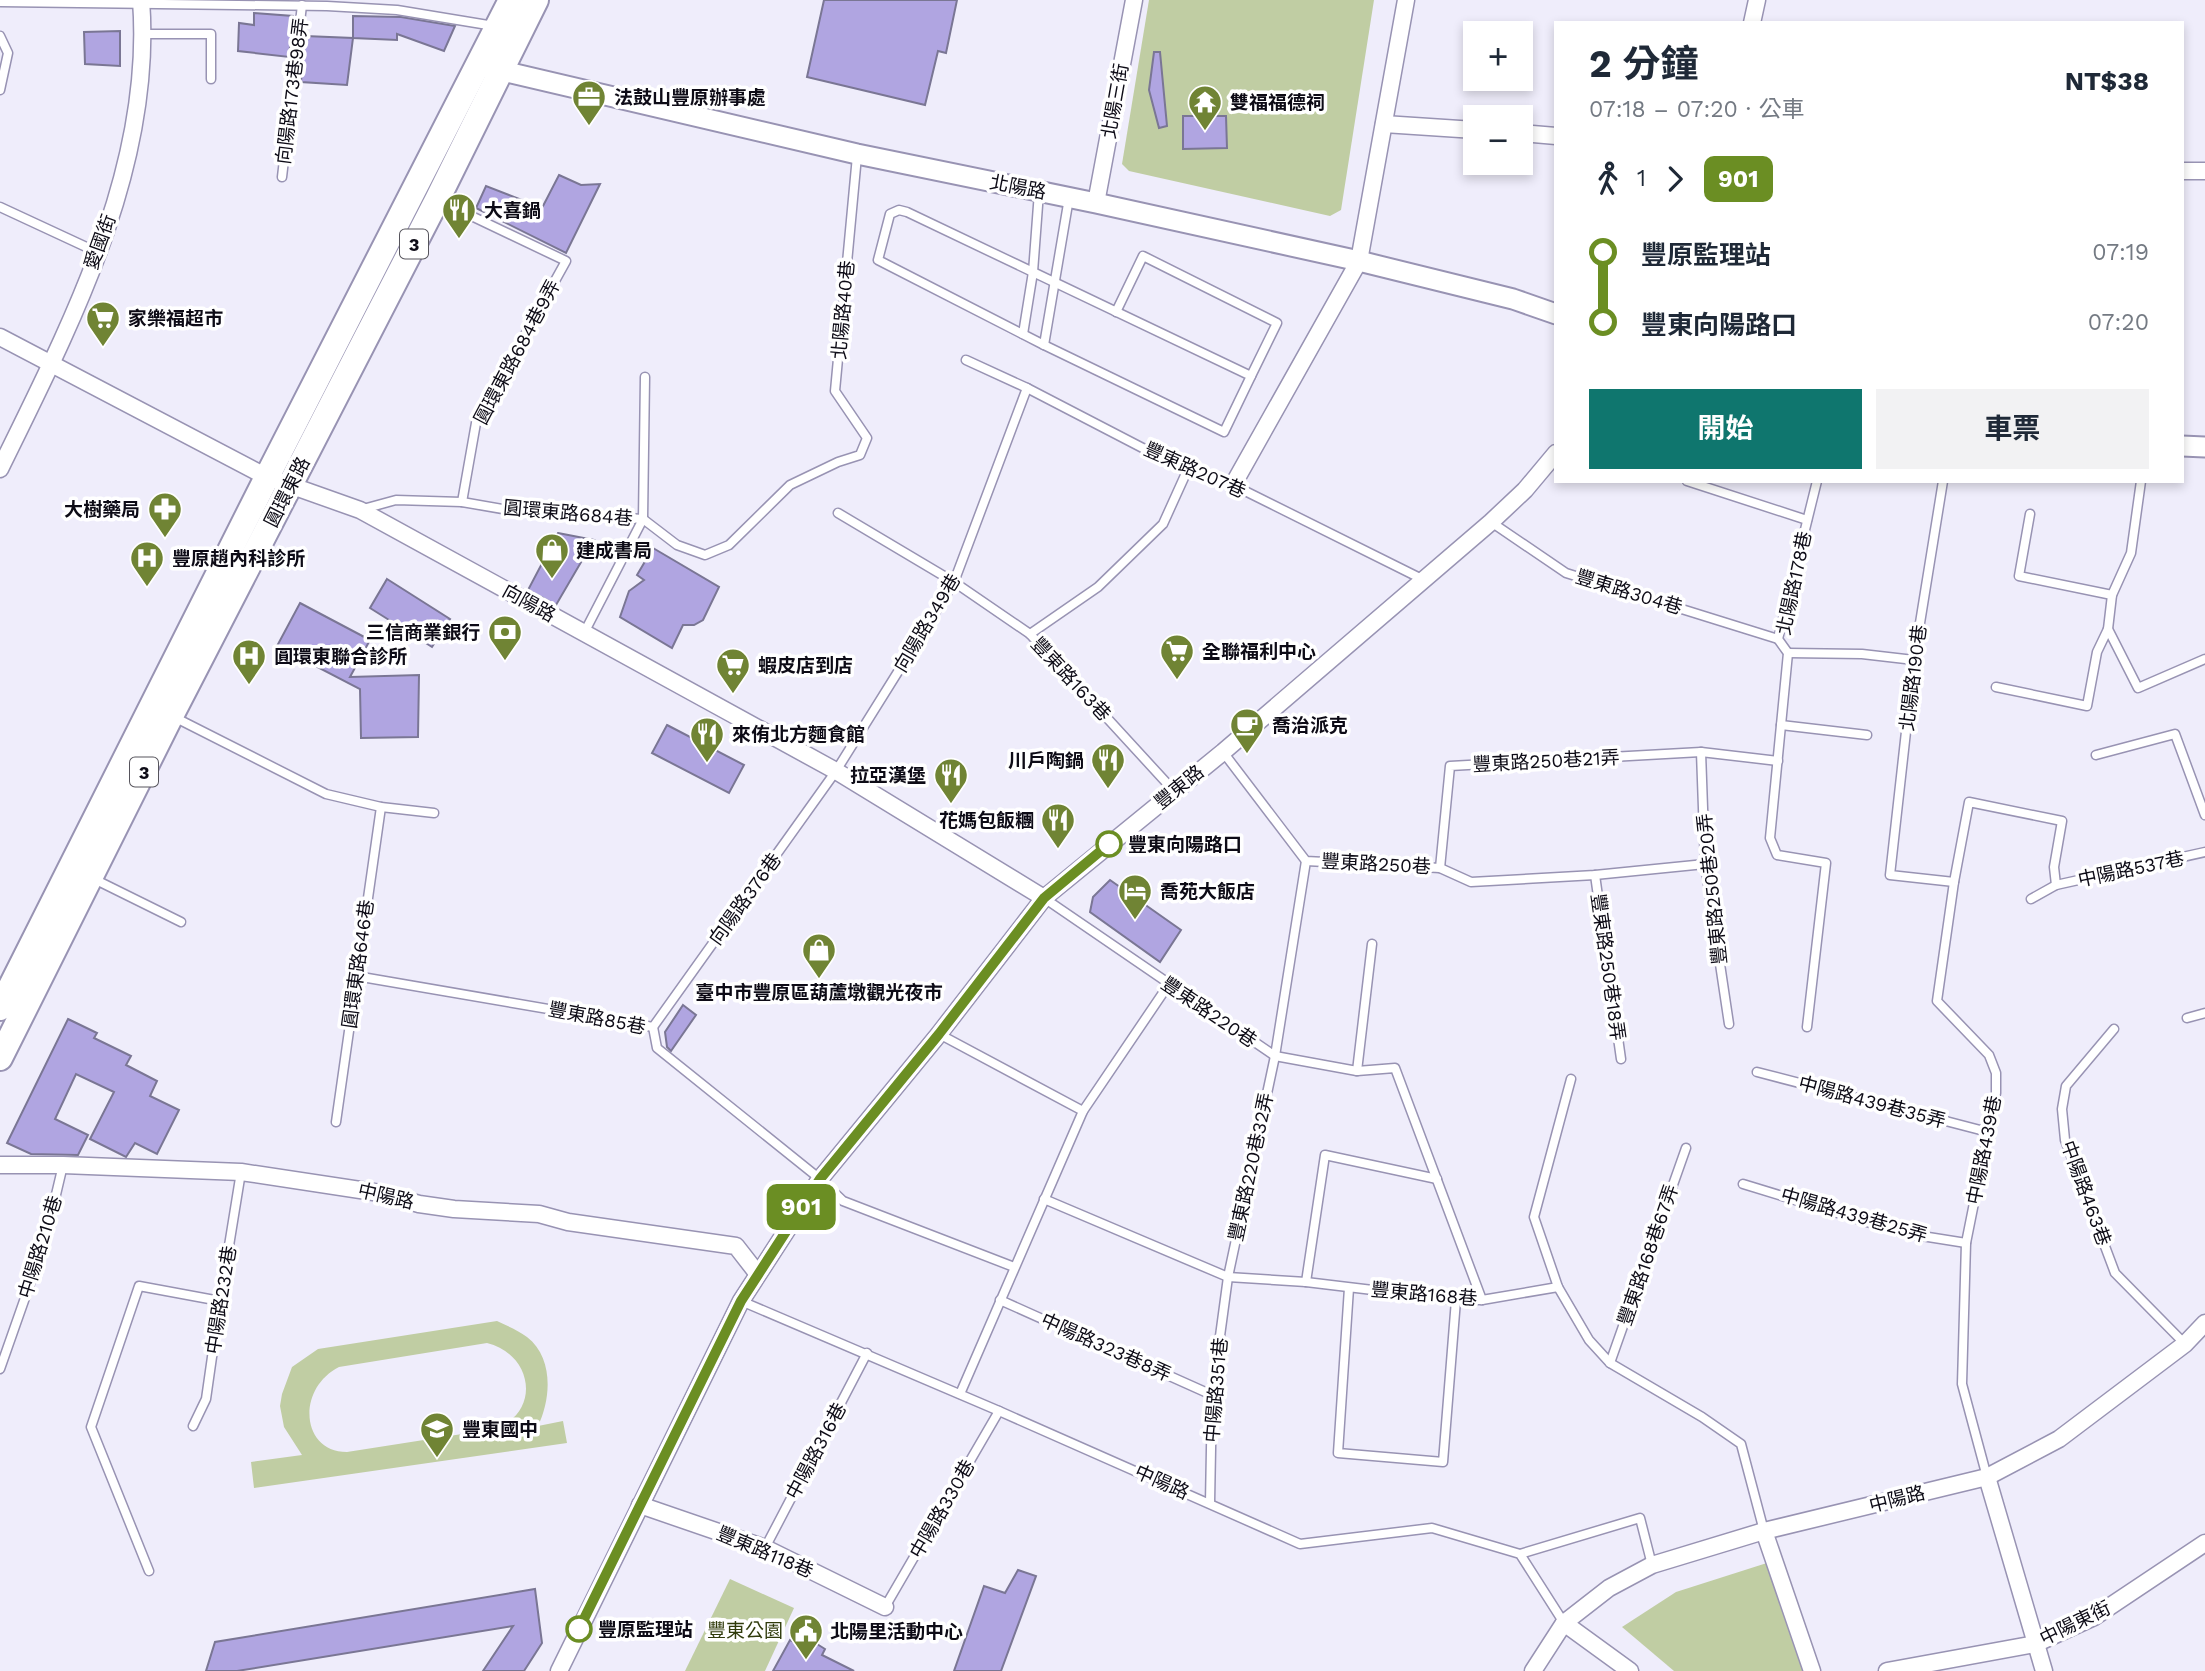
<!DOCTYPE html>
<html lang="zh-TW">
<head>
<meta charset="utf-8">
<style>
  :root { --surface:#fff; --page:#f2f2f3; --text:#1f2937; --muted:#747a83; --accent:#0f766e }
  body { margin:0; font-family:"Work Sans","Noto Sans TC",sans-serif; background:var(--page); color:var(--text); height:100vh; display:flex; flex-direction:column; font-size:26px; white-space:nowrap }
  * { box-sizing:border-box; margin:0 }
  p { font-size:23px; color:var(--muted) }
  .icon { flex:none; width:38px; height:38px; fill:none; stroke:currentColor; stroke-width:2; stroke-linecap:round; stroke-linejoin:round }
  .map { position:relative; flex:1; overflow:hidden }
  .drawer { position:absolute; left:1554px; top:21px; width:630px; height:462px; display:flex; flex-direction:column; background:var(--surface); border-radius:0px; box-shadow:0 4px 10px #0003 }
  .drawer>* { flex:none }
  .badge { padding:0 14px; border-radius:10px; font-size:24px; line-height:46px }
  .buttons { position:absolute; left:1463px; top:21px; display:grid; gap:14px }
  .buttons a { display:grid; place-items:center; width:70px; height:70px; border-radius:0px; background:var(--surface); box-shadow:0 4px 10px #0003; font-size:35px }
  .map>.badge { position:absolute; translate:-50% -50%; box-shadow:0 0 0 4px #fff }
  .legs { display:flex; align-items:center; gap:10px; height:77px; padding:0 35px; font-size:23px }
  .legs p { margin-inline-start:auto }
  .summary { display:flex; align-items:center; justify-content:space-between; height:119px; padding:0 35px }
  h1 { font-size:38px; font-weight:700; line-height:52px }
  .button { display:flex; gap:14px; margin-top:auto; padding:14px 35px }
  .button a { flex:1; height:80px; border-radius:0px; background:var(--accent); color:#fff; font-size:28px; font-weight:700; line-height:80px; text-align:center }
  .button a+a { background:var(--page); color:var(--text) }
  ul { padding:0 35px; list-style:none }
  li { display:flex; align-items:center; gap:24px; height:70px; font-size:26px }
  li i { display:grid; place-items:center; width:10px; height:100%; margin:0 9px; background:currentColor }
  li i::after { content:''; width:18px; height:18px; margin:-9px; border:5px solid; border-radius:50%; background:var(--surface) }
  li p { margin-inline-start:auto }
  li:first-child i { background:linear-gradient(#0000 50%,currentColor 0) }
  li:last-child i { background:linear-gradient(currentColor 50%,#0000 0) }
  .map>svg:first-child { display:block }
</style>
</head>
<body>
<div class="map">
<svg width="2205" height="1671" viewBox="0 0 2205 1671">
  <rect width="100%" height="100%" fill="#efedfb"/>
  <g fill="#c0cda3" fill-rule="evenodd">
    <polygon points="1149,0 1374,0 1341,210 1330,216 1129,171 1122,164"/>
    <path d="M497 1321C507 1326 518 1330 527 1337 554 1358 551 1399 538 1426L563 1421 567 1443 254 1488 251 1462 302 1455 284 1427 280 1406 282 1394 292 1367 318 1349ZM487 1343C533 1354 542 1413 494 1429L347 1452C301 1452 296 1389 339 1367Z"/>
    <polygon points="1770,1562 1810,1671 1674,1671 1622,1627 1676,1592"/>
    <polygon points="730,1579 794,1608 765,1671 685,1671"/>
  </g>
  <g fill="#b0a5e1" stroke="#7a7694" stroke-width="2">
    <polygon points="824,0 957,0 946,53 938,51 925,105 807,77"/>
    <polygon points="254,13 293,16 289,57 238,51 239,23 254,25"/>
    <polygon points="353,16 401,17 455,26 444,51 397,34 397,40 353,38"/>
    <polygon points="120,31 120,66 85,64 84,32"/>
    <polygon points="305,36 353,38 347,85 301,82"/>
    <polygon points="1154,52 1160,52 1167,126 1159,128 1149,90"/>
    <polygon points="1183,116 1226,116 1227,148 1183,149"/>
    <polygon points="559,175 581,185 600,184 566,253 476,208 486,186 542,208"/>
    <polygon points="558,533 594,540 556,605 528,590"/>
    <polygon points="653,548 719,587 703,620 694,625 683,625 672,648 620,617 629,591 644,580 637,575"/>
    <polygon points="387,579 450,619 432,647 370,608"/>
    <polygon points="300,603 370,640 350,677 419,675 418,737 361,738 360,689 277,646"/>
    <polygon points="667,725 744,765 729,793 652,753"/>
    <polygon points="1110,880 1181,930 1160,962 1090,912 1093,897"/>
    <polygon points="683,1005 696,1015 671,1051 667,1047 665,1032"/>
    <polygon points="68,1019 97,1033 94,1038 131,1056 126,1065 157,1081 150,1096 179,1110 157,1154 135,1143 126,1157 90,1139 114,1092 76,1074 55,1119 88,1135 78,1155 31,1154 7,1143"/>
    <polygon points="1018,1570 1036,1576 1001,1671 954,1671 984,1586 1005,1593"/>
    <polygon points="535,1589 542,1643 524,1671 483,1671 513,1626 237,1671 206,1671 215,1642"/>
    <polygon points="790,1640 806,1648 810,1640 817,1644 825,1649 822,1655 854,1671 773,1671"/>
  </g>
  <g fill="none" stroke-linecap="round" stroke-linejoin="round">
    <g stroke="#9893b3" stroke-width="11">
      <g id="service">
        <polyline points="0,2 327,6 397,10 494,26"/>
        <polyline points="143,34 211,34 211,79"/>
        <polyline points="0,36 8,53 0,90"/>
        <polyline points="282,177 302,5"/>
        <polyline points="440,201 566,261 476,423 462,502"/>
        <polyline points="0,207 97,252"/>
        <polygon points="899,210 907,212 1251,376 1224,432 1044,345 878,260 890,214"/>
        <polyline points="1116,312 1143,256 1277,323 1251,376"/>
        <polyline points="1023,334 1033,272 1039,192"/>
        <polyline points="1044,345 1069,198"/>
        <polyline points="966,360 1027,388 1187,471 1233,485 1424,580"/>
        <polyline points="1687,481 1807,520"/>
        <polyline points="1943,481 1914,660 1890,875 1954,882"/>
        <polyline points="2141,481 2131,553 2112,595 2108,629 2138,688 2205,659"/>
        <polyline points="363,509 396,500 462,502 514,511 643,519 677,545 705,555 729,545 790,485 838,462 860,455 867,438 835,391 857,156"/>
        <polyline points="838,513 954,582 1030,634 1174,791"/>
        <polyline points="2030,514 2019,576 2112,595"/>
        <polyline points="1491,522 1566,573 1778,639"/>
        <polyline points="584,633 643,519 645,377"/>
        <polyline points="1030,634 1098,587 1163,524 1187,471"/>
        <polyline points="1788,653 1862,654 1914,660"/>
        <polyline points="1996,687 2087,706 2097,652 2108,629"/>
        <polyline points="174,717 326,794 381,807 434,813"/>
        <polyline points="1781,725 1867,735"/>
        <polyline points="1223,752 1306,861 1440,868 1471,882 1595,875 1705,864"/>
        <polyline points="1701,752 1705,864 1729,1024"/>
        <polyline points="2096,755 2175,734 2205,815"/>
        <polyline points="1440,868 1450,766 1701,752 1778,761"/>
        <polyline points="1595,875 1621,1059"/>
        <polyline points="94,879 181,922"/>
        <polyline points="1044,898 1275,1056 1357,1071 1395,1068 1482,1300"/>
        <polyline points="2031,899 2056,885 2205,852"/>
        <polyline points="356,976 653,1027"/>
        <polyline points="2187,1018 2205,1013"/>
        <polyline points="653,1027 836,771 954,582 1027,388"/>
        <polyline points="653,1027 657,1048 820,1179 843,1201 1014,1267"/>
        <polyline points="1807,1027 1826,863 1777,855 1770,838 1788,653 1778,639 1817,481"/>
        <polyline points="2114,1029 2066,1086 2062,1109 2065,1140 2115,1273 2185,1344"/>
        <polyline points="939,1034 1083,1111"/>
        <polyline points="1357,1071 1372,944"/>
        <polyline points="1757,1072 1988,1132"/>
        <polyline points="1571,1079 1534,1217 1558,1287 1589,1340 1610,1363 1702,1417 1741,1444 1764,1531"/>
        <polyline points="336,1122 381,807"/>
        <polyline points="1743,1184 1903,1233 1966,1243"/>
        <polyline points="1044,1199 1228,1277 1306,1282 1456,1300 1482,1300 1558,1287"/>
        <polyline points="1306,1282 1325,1155 1437,1179"/>
        <polyline points="1349,1288 1338,1453 1443,1462 1456,1300"/>
        <polyline points="1000,1300 1212,1395"/>
        <polyline points="741,1301 999,1411 1300,1544 1432,1528 1520,1554 1564,1623"/>
        <polyline points="1610,1363 1686,1148"/>
        <polyline points="0,1369 45,1241 63,1165"/>
        <polyline points="960,1394 1083,1111 1169,984"/>
        <polyline points="193,1426 206,1399 220,1301 241,1172"/>
        <polyline points="1987,1477 1962,1384 1966,1243 1996,1093 1996,1073 1989,1055 1937,1001 1954,882 1969,802 2062,821 2054,867 2056,885"/>
        <polyline points="1210,1503 1212,1395 1228,1277 1275,1056 1306,861"/>
        <polyline points="765,1548 867,1353"/>
        <polyline points="1520,1554 1640,1518 1652,1565"/>
        <polyline points="149,1571 91,1427 139,1286 220,1301"/>
        <polyline points="885,1607 999,1411"/>
      </g>
    </g>
    <g stroke="#9893b3" stroke-width="19">
      <g id="minor">
        <polyline points="1752,23 1757,0"/>
        <polyline points="1384,124 1475,130"/>
        <polyline points="1521,133 1556,136"/>
        <polyline points="2182,171 2205,171"/>
        <polyline points="1096,203 1134,0"/>
        <polyline points="0,337 267,477 360,510 836,771 1044,898"/>
        <path d="M0 469C71 324 154 166 141 0"/>
        <polyline points="1233,485 1359,261 1406,0"/>
        <polyline points="0,1165 63,1165 241,1172 380,1193 419,1204 454,1209 539,1214 568,1222 736,1246 757,1273"/>
        <polyline points="1987,1477 2044,1671"/>
        <polyline points="640,1505 765,1548 885,1607"/>
        <polyline points="1764,1531 1812,1671"/>
        <polyline points="1564,1623 1630,1671"/>
        <polyline points="559,1671 741,1301 820,1179 939,1034 1044,898 1223,752 1491,522 1525,490 1556,453"/>
        <polyline points="1533,1671 1564,1623 1609,1588 1652,1565 1764,1531 1987,1477 2059,1439 2185,1344 2205,1323"/>
        <polyline points="1887,1671 2035,1644 2094,1617 2205,1543"/>
      </g>
    </g>
    <g stroke="#9893b3" stroke-width="23">
      <g id="tertiary">
        <polyline points="490,68 857,154 1096,203 1359,261 1513,299 1556,314"/>
        <polyline points="2182,446 2205,447"/>
      </g>
    </g>
    <g stroke="#9893b3" stroke-width="28">
      <g id="primary">
        <polyline points="0,1008 267,477 511,0"/>
        <polyline points="0,1058 171,716 437,200 536,0"/>
      </g>
    </g>
    <use href="#service" stroke="#fff" stroke-width="8"/>
    <use href="#minor" stroke="#fff" stroke-width="16"/>
    <use href="#tertiary" stroke="#fff" stroke-width="19"/>
    <use href="#primary" stroke="#fff" stroke-width="24"/>
  </g>
  <g fill="none" stroke-linecap="round" stroke-linejoin="round">
    <g stroke="#fff" stroke-width="16">
      <polyline id="line-1" points="579,1629 741,1301 820,1179 939,1034 1044,898 1109,844"/>
    </g>
    <use href="#line-1" stroke="#6b8e23" stroke-width="10"/>
  </g>
  <defs>
    <g id="office-pin" transform="scale(1.75)"><path d="M0 17L-7.5 6A9.5 9.5 0 1 1 7.5 6Z" fill="#708434" stroke="#fff"/><path d="M-6-3h4V-5.5h4V-3h4V5H-6ZM-1-4.5V-3h2v-1.5ZM-6 0V1H6V0Z" fill="#fff"/></g>
    <g id="temple-pin" transform="scale(1.75)"><path d="M0 17L-7.5 6A9.5 9.5 0 1 1 7.5 6Z" fill="#708434" stroke="#fff"/><path d="M0-6L5-2H3V0L6.5 2.5H4V6H1.5V3h-3V6H-4V2.5H-6.5L-3 0V-2H-5Z" fill="#fff"/></g>
    <g id="restaurant-pin" transform="scale(1.75)"><path d="M0 17L-7.5 6A9.5 9.5 0 1 1 7.5 6Z" fill="#708434" stroke="#fff"/><path d="M-5-6h1v4h1v-4h1v4h1v-4h1v5L-1.5 .5V6h-2V.5L-5-1ZM5-6V6H3V1.5H1.5Q1.5-4 5-6Z" fill="#fff"/></g>
    <g id="supermarket-pin" transform="scale(1.75)"><path d="M0 17L-7.5 6A9.5 9.5 0 1 1 7.5 6Z" fill="#708434" stroke="#fff"/><path d="M-6-5.5h2.5l.6 2H6L4.5 2H-2.5L-4.4-4H-6ZM-1.5 3.2a1.3 1.3 0 1 0 .1 0ZM3 3.2a1.3 1.3 0 1 0 .1 0Z" fill="#fff"/></g>
    <g id="pharmacy-pin" transform="scale(1.75)"><path d="M0 17L-7.5 6A9.5 9.5 0 1 1 7.5 6Z" fill="#708434" stroke="#fff"/><path d="M-2-6h4v4h4v4h-4v4h-4v-4h-4v-4h4Z" fill="#fff"/></g>
    <g id="shop-pin" transform="scale(1.75)"><path d="M0 17L-7.5 6A9.5 9.5 0 1 1 7.5 6Z" fill="#708434" stroke="#fff"/><path d="M-5-2.5h2.3a2.7 3.5 0 0 1 5.4 0H5L5.5 6h-11ZM-1.5-2.5h3a1.5 2.3 0 0 0-3 0Z" fill="#fff"/></g>
    <g id="hospital-pin" transform="scale(1.75)"><path d="M0 17L-7.5 6A9.5 9.5 0 1 1 7.5 6Z" fill="#708434" stroke="#fff"/><path d="M-5-5h3v3.5h4V-5h3V5h-3V1.5h-4V5h-3Z" fill="#fff"/></g>
    <g id="bank-pin" transform="scale(1.75)"><path d="M0 17L-7.5 6A9.5 9.5 0 1 1 7.5 6Z" fill="#708434" stroke="#fff"/><path d="M-6-4H6V4H-6ZM0-2.3a2.3 2.3 0 1 0 0 4.6a2.3 2.3 0 1 0 0-4.6Z" fill="#fff"/></g>
    <g id="cafe-pin" transform="scale(1.75)"><path d="M0 17L-7.5 6A9.5 9.5 0 1 1 7.5 6Z" fill="#708434" stroke="#fff"/><path d="M-5.5-4.5H6V0H3Q3 3.5 0 3.5H-2.5Q-5.5 3.5-5.5 0ZM3-3.2v2h1.7v-2ZM-6 4.5H4V6H-6Z" fill="#fff"/></g>
    <g id="hotel-pin" transform="scale(1.75)"><path d="M0 17L-7.5 6A9.5 9.5 0 1 1 7.5 6Z" fill="#708434" stroke="#fff"/><path d="M-6-4.5h1.5V1H6V5H4.5V3h-9V5H-6ZM-4 0a1.8 1.8 0 1 1 3.6 0ZM.5 0V-2.5h3Q6-2.5 6 0Z" fill="#fff"/></g>
    <g id="school-pin" transform="scale(1.75)"><path d="M0 17L-7.5 6A9.5 9.5 0 1 1 7.5 6Z" fill="#708434" stroke="#fff"/><path d="M0-5L7-2L0 1L-7-2ZM-4 1L0 2.5L4 1V4Q0 6-4 4Z" fill="#fff"/></g>
    <g id="civic-pin" transform="scale(1.75)"><path d="M0 17L-7.5 6A9.5 9.5 0 1 1 7.5 6Z" fill="#708434" stroke="#fff"/><path d="M-.6-6.5H3V-4.5H.6V-3L4-1V1h2V6H-6V1h2V-1L-.6-3ZM-1.2 2.5V6h2.4V2.5Z" fill="#fff"/></g>
  </defs>
  <g fill-rule="evenodd">
    <use href="#office-pin" x="589" y="97"/>
    <use href="#temple-pin" x="1205" y="102"/>
    <use href="#restaurant-pin" x="459" y="210"/>
    <use href="#supermarket-pin" x="103" y="318"/>
    <use href="#pharmacy-pin" x="165" y="509"/>
    <use href="#shop-pin" x="552" y="550"/>
    <use href="#hospital-pin" x="147" y="558"/>
    <use href="#bank-pin" x="505" y="632"/>
    <use href="#supermarket-pin" x="1177" y="651"/>
    <use href="#hospital-pin" x="249" y="656"/>
    <use href="#supermarket-pin" x="733" y="665"/>
    <use href="#cafe-pin" x="1247" y="725"/>
    <use href="#restaurant-pin" x="707" y="734"/>
    <use href="#restaurant-pin" x="1108" y="760"/>
    <use href="#restaurant-pin" x="951" y="775"/>
    <use href="#restaurant-pin" x="1058" y="820"/>
    <use href="#hotel-pin" x="1135" y="891"/>
    <use href="#shop-pin" x="819" y="950"/>
    <use href="#school-pin" x="437" y="1429"/>
    <use href="#civic-pin" x="806" y="1631"/>
  </g>
  <g fill="#fff" stroke="#6b8e23" stroke-width="3.5">
    <circle cx="1109" cy="844" r="12"/>
    <circle cx="579" cy="1629" r="12"/>
  </g>
  <g text-anchor="middle" dominant-baseline="central" stroke-width="7" stroke-linejoin="round" paint-order="stroke">
    <g fill="#fff" stroke="#56545c" stroke-width="2">
      <rect x="400" y="229.5" width="28" height="29" rx="5"/>
      <rect x="130" y="757.5" width="28" height="29" rx="5"/>
    </g>
    <g font-size="18" font-weight="bold" fill="#0d0b16">
      <text x="414" y="244">3</text>
      <text x="144" y="772">3</text>
    </g>
    <g font-size="19" fill="#0d0b16" stroke="#fff">
      <text transform="translate(292 91) rotate(-83)">向陽路173巷98弄</text>
      <text transform="translate(1115 101) rotate(-80)">北陽三街</text>
      <text transform="translate(1018 187) rotate(11)">北陽路</text>
      <text transform="translate(100 242) rotate(-70)">愛國街</text>
      <text transform="translate(843 310) rotate(-85)">北陽路40巷</text>
      <text transform="translate(517 352) rotate(-62)">圓環東路684巷9弄</text>
      <text transform="translate(1195 470) rotate(24)">豐東路207巷</text>
      <text transform="translate(287 492) rotate(-63)">圓環東路</text>
      <text transform="translate(568 513) rotate(5)">圓環東路684巷</text>
      <text transform="translate(1794 583) rotate(-78)">北陽路178巷</text>
      <text transform="translate(1629 592) rotate(17)">豐東路304巷</text>
      <text transform="translate(529 603) rotate(29)">向陽路</text>
      <text transform="translate(927 623) rotate(-59)">向陽路349巷</text>
      <text transform="translate(1913 678) rotate(-83)">北陽路190巷</text>
      <text transform="translate(1071 679) rotate(47)">豐東路163巷</text>
      <text transform="translate(1546 761) rotate(-3)">豐東路250巷21弄</text>
      <text transform="translate(1179 787) rotate(-39)">豐東路</text>
      <text transform="translate(1376 864) rotate(3)">豐東路250巷</text>
      <text transform="translate(2131 869) rotate(-12)">中陽路537巷</text>
      <text transform="translate(1712 889) rotate(-96)">豐東路250巷20弄</text>
      <text transform="translate(745 899) rotate(-54)">向陽路376巷</text>
      <text transform="translate(358 964) rotate(-82)">圓環東路646巷</text>
      <text transform="translate(1608 967) rotate(82)">豐東路250巷18弄</text>
      <text transform="translate(1209 1012) rotate(34)">豐東路220巷</text>
      <text transform="translate(597 1018) rotate(11)">豐東路85巷</text>
      <text transform="translate(1872 1102) rotate(15)">中陽路439巷35弄</text>
      <text transform="translate(1984 1150) rotate(-79)">中陽路439巷</text>
      <text transform="translate(1251 1167) rotate(-78)">豐東路220巷32弄</text>
      <text transform="translate(2086 1193) rotate(70)">中陽路463巷</text>
      <text transform="translate(386 1196) rotate(13)">中陽路</text>
      <text transform="translate(1854 1215) rotate(16)">中陽路439巷25弄</text>
      <text transform="translate(40 1247) rotate(-73)">中陽路210巷</text>
      <text transform="translate(1648 1255) rotate(-71)">豐東路168巷67弄</text>
      <text transform="translate(1424 1294) rotate(5)">豐東路168巷</text>
      <text transform="translate(221 1300) rotate(-81)">中陽路232巷</text>
      <text transform="translate(1106 1347) rotate(24)">中陽路323巷8弄</text>
      <text transform="translate(1216 1390) rotate(-85)">中陽路351巷</text>
      <text transform="translate(816 1451) rotate(-62)">中陽路316巷</text>
      <text transform="translate(1162 1482) rotate(24)">中陽路</text>
      <text transform="translate(1897 1499) rotate(-14)">中陽路</text>
      <text transform="translate(942 1509) rotate(-60)">中陽路330巷</text>
      <text transform="translate(765 1552) rotate(23)">豐東路118巷</text>
      <text transform="translate(2075 1623) rotate(-26)">中陽東街</text>
    </g>
    <g font-size="19" font-weight="bold" fill="#0d0b16" stroke="#fff" text-anchor="start">
      <text x="614" y="97">法鼓山豐原辦事處</text>
      <text x="1230" y="102">雙福福德祠</text>
      <text x="484" y="210">大喜鍋</text>
      <text x="128" y="318">家樂福超市</text>
      <text x="140" y="509" text-anchor="end">大樹藥局</text>
      <text x="576" y="550">建成書局</text>
      <text x="172" y="558">豐原趙內科診所</text>
      <text x="480" y="632" text-anchor="end">三信商業銀行</text>
      <text x="1202" y="651">全聯福利中心</text>
      <text x="274" y="656">圓環東聯合診所</text>
      <text x="758" y="665">蝦皮店到店</text>
      <text x="1272" y="725">喬治派克</text>
      <text x="732" y="734">來侑北方麵食館</text>
      <text x="1084" y="760" text-anchor="end">川戶陶鍋</text>
      <text x="926" y="775" text-anchor="end">拉亞漢堡</text>
      <text x="1034" y="820" text-anchor="end">花媽包飯糰</text>
      <text x="1160" y="891">喬苑大飯店</text>
      <text x="819" y="992" text-anchor="middle">臺中市豐原區葫蘆墩觀光夜市</text>
      <text x="462" y="1429">豐東國中</text>
      <text x="830" y="1631">北陽里活動中心</text>
    </g>
    <g font-size="19" font-weight="bold" fill="#0d0b16" stroke="#fff" text-anchor="start">
      <text x="1128" y="844">豐東向陽路口</text>
      <text x="598" y="1629">豐原監理站</text>
    </g>
    <g font-size="19" fill="#303b0c" stroke="#fff">
      <text x="745" y="1630">豐東公園</text>
    </g>
  </g>
</svg>
<div class="buttons">
<a>+</a>
<a>−</a>
</div>
<b class="badge" style="left:801px;top:1207px;background:#6b8e23;color:#fff">901</b>
<section class="drawer">
<div class="summary"><div><h1>2 分鐘</h1><p>07:18 – 07:20 · 公車</p></div><b>NT$38</b></div>
<div class="legs"><svg class="icon" aria-label="walk" viewBox="0 0 24 24"><circle cx="13" cy="4" r="2"/><path d="M13 8l-2 6 4 7M11 14l-3 7M7 12l3-4h3l4 4"/></svg>1<svg class="icon" aria-label="forward" viewBox="0 0 24 24"><path d="M9 5l7 7-7 7"/></svg><b class="badge" style="background:#6b8e23;color:#fff">901</b></div>
<ul>
<li><i style="color:#6b8e23"></i><b>豐原監理站</b><p>07:19</p></li>
<li><i style="color:#6b8e23"></i><b>豐東向陽路口</b><p>07:20</p></li>
</ul>
<div class="button"><a>開始</a><a>車票</a></div>
</section>
</div>
</body>
</html>
